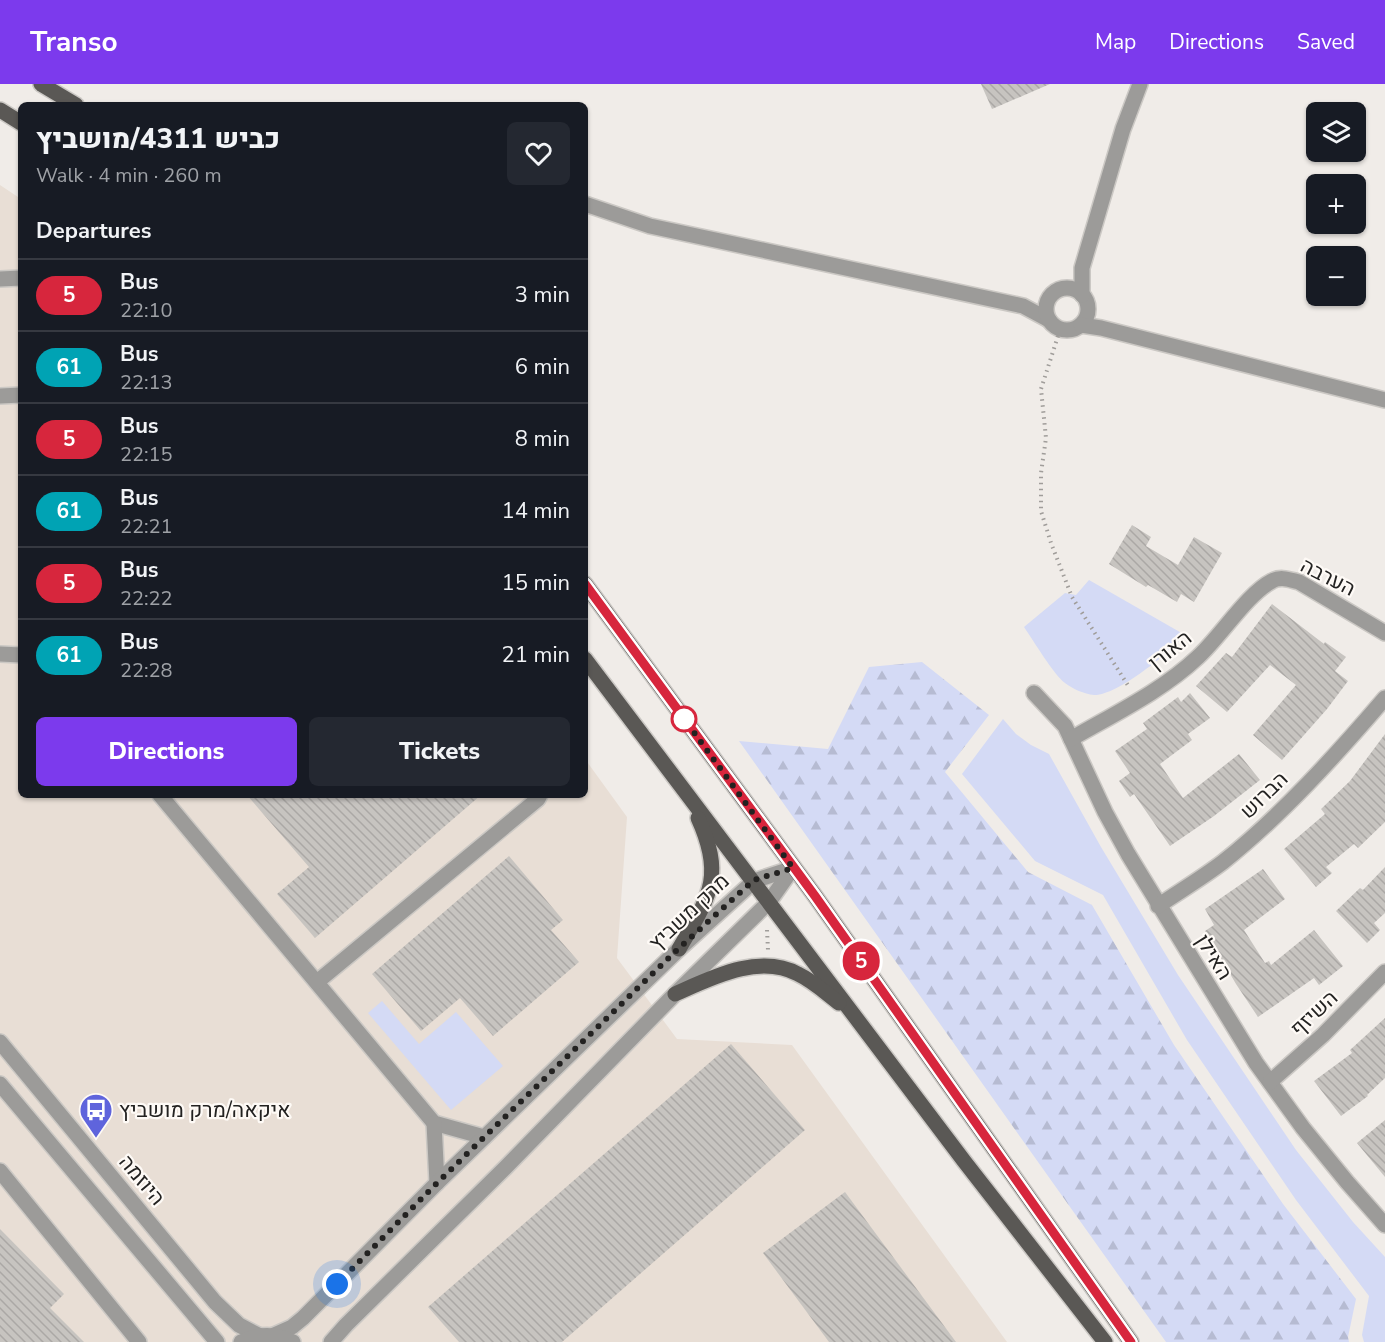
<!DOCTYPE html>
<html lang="en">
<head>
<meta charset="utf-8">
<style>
  :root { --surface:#171b24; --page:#242831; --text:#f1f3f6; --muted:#9ea1a6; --line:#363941; --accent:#7c3aed }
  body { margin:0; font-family:"Nunito Sans",Heebo,sans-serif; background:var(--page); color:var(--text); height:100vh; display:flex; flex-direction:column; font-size:22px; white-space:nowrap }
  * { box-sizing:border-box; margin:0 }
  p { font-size:20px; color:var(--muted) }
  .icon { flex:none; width:33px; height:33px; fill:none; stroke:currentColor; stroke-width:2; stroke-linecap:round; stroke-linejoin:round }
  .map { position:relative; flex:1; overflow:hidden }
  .details { position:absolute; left:18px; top:18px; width:570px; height:696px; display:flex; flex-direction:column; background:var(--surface); border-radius:9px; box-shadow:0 2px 4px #0004 }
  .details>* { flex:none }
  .badge { padding:0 12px; border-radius:20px; font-size:21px; line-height:39px }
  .controls { position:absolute; left:1306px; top:18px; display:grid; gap:12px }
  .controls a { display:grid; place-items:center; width:60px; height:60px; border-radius:9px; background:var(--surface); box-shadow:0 2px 4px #0004; font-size:30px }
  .you { position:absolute; width:30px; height:30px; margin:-15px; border:4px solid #fff; border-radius:50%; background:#1a73e8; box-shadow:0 0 0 9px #1a73e833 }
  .map>.badge { position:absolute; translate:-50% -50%; box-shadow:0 0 0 3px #fff }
  h2 { padding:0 18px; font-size:22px; line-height:54px }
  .round { display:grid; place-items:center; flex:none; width:63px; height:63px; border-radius:9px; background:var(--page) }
  .summary { display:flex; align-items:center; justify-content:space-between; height:102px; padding:0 18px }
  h1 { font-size:28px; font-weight:800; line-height:45px }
  .action { display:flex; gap:12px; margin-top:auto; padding:12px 18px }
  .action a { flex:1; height:69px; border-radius:9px; background:var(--accent); color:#fff; font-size:24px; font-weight:800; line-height:69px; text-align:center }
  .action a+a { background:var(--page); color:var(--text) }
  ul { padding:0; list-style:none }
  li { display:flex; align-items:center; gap:18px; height:72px; padding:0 18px; border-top:2px solid var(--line) }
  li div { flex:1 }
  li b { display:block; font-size:22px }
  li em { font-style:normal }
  li .badge { min-width:66px; font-weight:700; text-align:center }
  header { display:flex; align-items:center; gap:36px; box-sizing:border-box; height:84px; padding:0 30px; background:var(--accent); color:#fff }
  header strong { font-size:28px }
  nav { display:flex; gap:33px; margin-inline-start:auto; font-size:21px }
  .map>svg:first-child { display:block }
</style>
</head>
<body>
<header>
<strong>Transo</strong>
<nav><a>Map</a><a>Directions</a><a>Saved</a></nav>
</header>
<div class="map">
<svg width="1385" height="1258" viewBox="0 0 1385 1258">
  <defs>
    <pattern id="forest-firs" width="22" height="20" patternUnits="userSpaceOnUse" patternTransform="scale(1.5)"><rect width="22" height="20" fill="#d4daf5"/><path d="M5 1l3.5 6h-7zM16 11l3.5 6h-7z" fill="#b6bbd2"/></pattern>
    <pattern id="building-back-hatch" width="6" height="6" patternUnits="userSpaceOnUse" patternTransform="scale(1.5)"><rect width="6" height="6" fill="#c7c4c0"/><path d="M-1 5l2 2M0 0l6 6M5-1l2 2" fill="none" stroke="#aba8a5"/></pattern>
  </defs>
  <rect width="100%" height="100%" fill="#f0ece8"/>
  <polygon fill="#e8ded5" points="0,101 21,115 21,711 585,711 585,675 627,733 617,874 677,955 792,961 1007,1258 0,1258"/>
  <polygon fill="url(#forest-firs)" points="922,578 989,631 945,688 1028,788 1092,821 1174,961 1283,1120 1356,1215 1348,1253 1349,1258 1166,1258 739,657 828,665 869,583"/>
  <g fill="#d4daf5">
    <path d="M1089 496 1185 551C1170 568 1117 612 1094 611 1084 610 1073 605 1065 599 1054 591 1033 556 1024 543L1065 509 1076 511Z"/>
    <polygon points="1003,635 1016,650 1031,661 1049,670 1101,763 1178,891 1296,1066 1353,1138 1385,1173 1385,1258 1364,1258 1362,1251 1369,1212 1296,1116 1187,956 1103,811 1035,777 962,690"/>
    <polygon points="382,917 419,960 456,928 503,982 451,1026 368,929"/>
  </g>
  <g fill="url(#building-back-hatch)">
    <polygon points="981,0 1050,0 992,25"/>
    <polygon points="1132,441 1151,453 1146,462 1178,481 1194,453 1222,469 1194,518 1181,510 1177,518 1148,501 1146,503 1109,480"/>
    <polygon points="1272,520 1324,560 1325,558 1346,573 1335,587 1348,597 1327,625 1282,676 1253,651 1296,601 1270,581 1227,628 1196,602 1226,569 1232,573"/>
    <polygon points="1190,609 1210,634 1188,650 1192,656 1160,680 1183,714 1239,670 1260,696 1214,732 1170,762 1134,710 1130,713 1119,697 1130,689 1115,667 1147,645 1143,639 1178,613 1181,618"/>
    <polygon points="1385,650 1385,738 1358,764 1354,760 1326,783 1332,789 1316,803 1284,765 1325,730 1321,725 1350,697"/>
    <polygon points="247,711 481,711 315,854 277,810 309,783"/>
    <polygon points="509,772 563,836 551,846 579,878 493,952 460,914 421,947 372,890"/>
    <polygon points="1385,783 1385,829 1374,839 1380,846 1367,859 1336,827 1360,804 1363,806"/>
    <polygon points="1263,785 1285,815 1244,846 1265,879 1269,877 1271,881 1314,846 1343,882 1319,901 1314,894 1258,933 1236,900 1205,847 1214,841 1205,825"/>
    <polygon points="1385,934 1385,994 1367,1011 1368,1012 1341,1032 1314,997 1352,969 1350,966"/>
    <polygon points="731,960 805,1046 562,1258 459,1258 428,1223"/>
    <polygon points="1385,1036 1385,1093 1357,1059"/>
    <polygon points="845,1108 956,1258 829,1258 763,1169"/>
    <polygon points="0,1145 64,1210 50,1224 84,1258 0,1258"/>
  </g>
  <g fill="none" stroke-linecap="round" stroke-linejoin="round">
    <g stroke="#cbc8c4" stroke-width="18">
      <g id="minor">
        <polyline points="585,120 650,142 1023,222 1049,236"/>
        <polyline points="0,195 21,194"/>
        <circle cx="1067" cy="225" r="21"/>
        <polyline points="1082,211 1082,184 1123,45 1140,0"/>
        <polyline points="1081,241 1101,244 1385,316"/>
        <polyline points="0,312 21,311"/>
        <polyline points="0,570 21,571"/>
        <polyline points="1034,609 1065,642 1105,728 1128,770 1256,979 1303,1044 1347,1098 1385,1141"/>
        <path d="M1071 655C1114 630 1162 607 1198 573 1221 552 1247 510 1272 497 1281 492 1290 496 1299 498L1385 549"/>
        <polyline points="160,711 434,1039 484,1053"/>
        <path d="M1158 822C1180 807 1202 794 1223 778 1281 732 1337 670 1385 614"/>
        <polyline points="317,898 538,715 540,711"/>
        <polyline points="0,958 215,1218 239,1241 260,1252"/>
        <polyline points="1270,998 1323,951 1385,888"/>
        <polyline points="0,1000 217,1258"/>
        <polyline points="434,1039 437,1099"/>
        <polyline points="0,1087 139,1258"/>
        <polyline points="274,1251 292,1243 303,1234 437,1099 679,865 754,797 793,784"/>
        <path d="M241 1258C259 1249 275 1249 293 1258"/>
        <polyline points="331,1258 346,1241 505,1084 675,910 769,818 793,784"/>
      </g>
    </g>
    <g stroke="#cbc8c4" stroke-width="18">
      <g id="major">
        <polyline points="41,0 76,21"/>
        <polyline points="0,26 21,39"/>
        <polyline points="585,500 815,812 1131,1258"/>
        <polyline points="585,575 964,1077 1105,1258"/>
        <path d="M679 865C709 813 725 793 698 734"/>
        <path d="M675 910C711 894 759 869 798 890 813 897 826 909 839 919"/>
      </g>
    </g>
    <g stroke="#a09d9a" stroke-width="4" stroke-dasharray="1.5 4.5" stroke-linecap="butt">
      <polyline points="1058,252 1041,305 1046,354 1041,389 1041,427 1051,459 1072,513 1129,603"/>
      <polyline points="767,846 768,866"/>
    </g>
    <use href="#minor" stroke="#9c9b99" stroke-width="15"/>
    <use href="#major" stroke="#5a5855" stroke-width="15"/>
  </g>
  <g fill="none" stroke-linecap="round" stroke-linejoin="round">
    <g stroke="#fff" stroke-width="14">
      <polyline id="line" points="585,500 815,812 1131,1258"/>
    </g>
    <use href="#line" stroke="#d7263d" stroke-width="9"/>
    <polyline stroke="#232221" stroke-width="6" stroke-dasharray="0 10.8" points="337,1200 437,1099 678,865 754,796 793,784 682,632 684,635"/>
  </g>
  <defs>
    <g id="bus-pin" transform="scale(1.725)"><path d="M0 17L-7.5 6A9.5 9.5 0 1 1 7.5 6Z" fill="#5f64dc" stroke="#fefaf6"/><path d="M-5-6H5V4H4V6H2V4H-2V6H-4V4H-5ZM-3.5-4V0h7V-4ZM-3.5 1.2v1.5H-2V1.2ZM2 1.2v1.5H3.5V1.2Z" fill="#fff"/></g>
  </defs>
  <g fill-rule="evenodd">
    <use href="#bus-pin" x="96" y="1026"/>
  </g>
  <circle fill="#fff" stroke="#d7263d" stroke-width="3" cx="684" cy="635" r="12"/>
  <g text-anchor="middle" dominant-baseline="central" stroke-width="4.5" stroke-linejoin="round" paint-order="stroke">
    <g font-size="21" fill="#232221" stroke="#fefaf6">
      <text transform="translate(1328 493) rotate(27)">הערבה</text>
      <text transform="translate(1170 566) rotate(-39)">האורן</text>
      <text transform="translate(1264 711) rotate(-44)">הברוש</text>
      <text transform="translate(689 828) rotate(-43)">מרק משביץ</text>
      <text transform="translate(1214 873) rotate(58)">האילן</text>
      <text transform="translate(1314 929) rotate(-43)">השיזף</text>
      <text transform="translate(142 1096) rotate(50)">היוזמה</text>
    </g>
    <g font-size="21" fill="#232221" stroke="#fefaf6" text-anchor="start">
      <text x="119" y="1026">איקאה/מרק מושביץ</text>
    </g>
  </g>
</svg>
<div class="controls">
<a><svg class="icon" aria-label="layers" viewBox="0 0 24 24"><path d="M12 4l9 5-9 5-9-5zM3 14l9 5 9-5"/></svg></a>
<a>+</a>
<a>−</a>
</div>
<div class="you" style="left:337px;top:1200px"></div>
<b class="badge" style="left:861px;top:877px;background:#d7263d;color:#fff">5</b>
<section class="details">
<div class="summary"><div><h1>כביש 4311/מושביץ</h1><p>Walk · 4 min · 260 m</p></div><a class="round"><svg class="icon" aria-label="heart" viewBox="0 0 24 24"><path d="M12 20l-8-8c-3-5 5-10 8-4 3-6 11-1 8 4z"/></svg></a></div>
<h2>Departures</h2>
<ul>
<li><span class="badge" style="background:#d7263d;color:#fff">5</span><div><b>Bus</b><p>22:10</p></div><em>3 min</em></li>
<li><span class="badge" style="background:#00a3b4;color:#fff">61</span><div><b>Bus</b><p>22:13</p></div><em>6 min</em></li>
<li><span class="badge" style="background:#d7263d;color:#fff">5</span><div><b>Bus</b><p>22:15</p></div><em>8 min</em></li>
<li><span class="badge" style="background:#00a3b4;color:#fff">61</span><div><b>Bus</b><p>22:21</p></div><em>14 min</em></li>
<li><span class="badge" style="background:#d7263d;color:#fff">5</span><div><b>Bus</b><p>22:22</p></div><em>15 min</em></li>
<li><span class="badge" style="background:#00a3b4;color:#fff">61</span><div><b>Bus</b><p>22:28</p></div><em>21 min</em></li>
</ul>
<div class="action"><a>Directions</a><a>Tickets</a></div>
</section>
</div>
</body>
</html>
